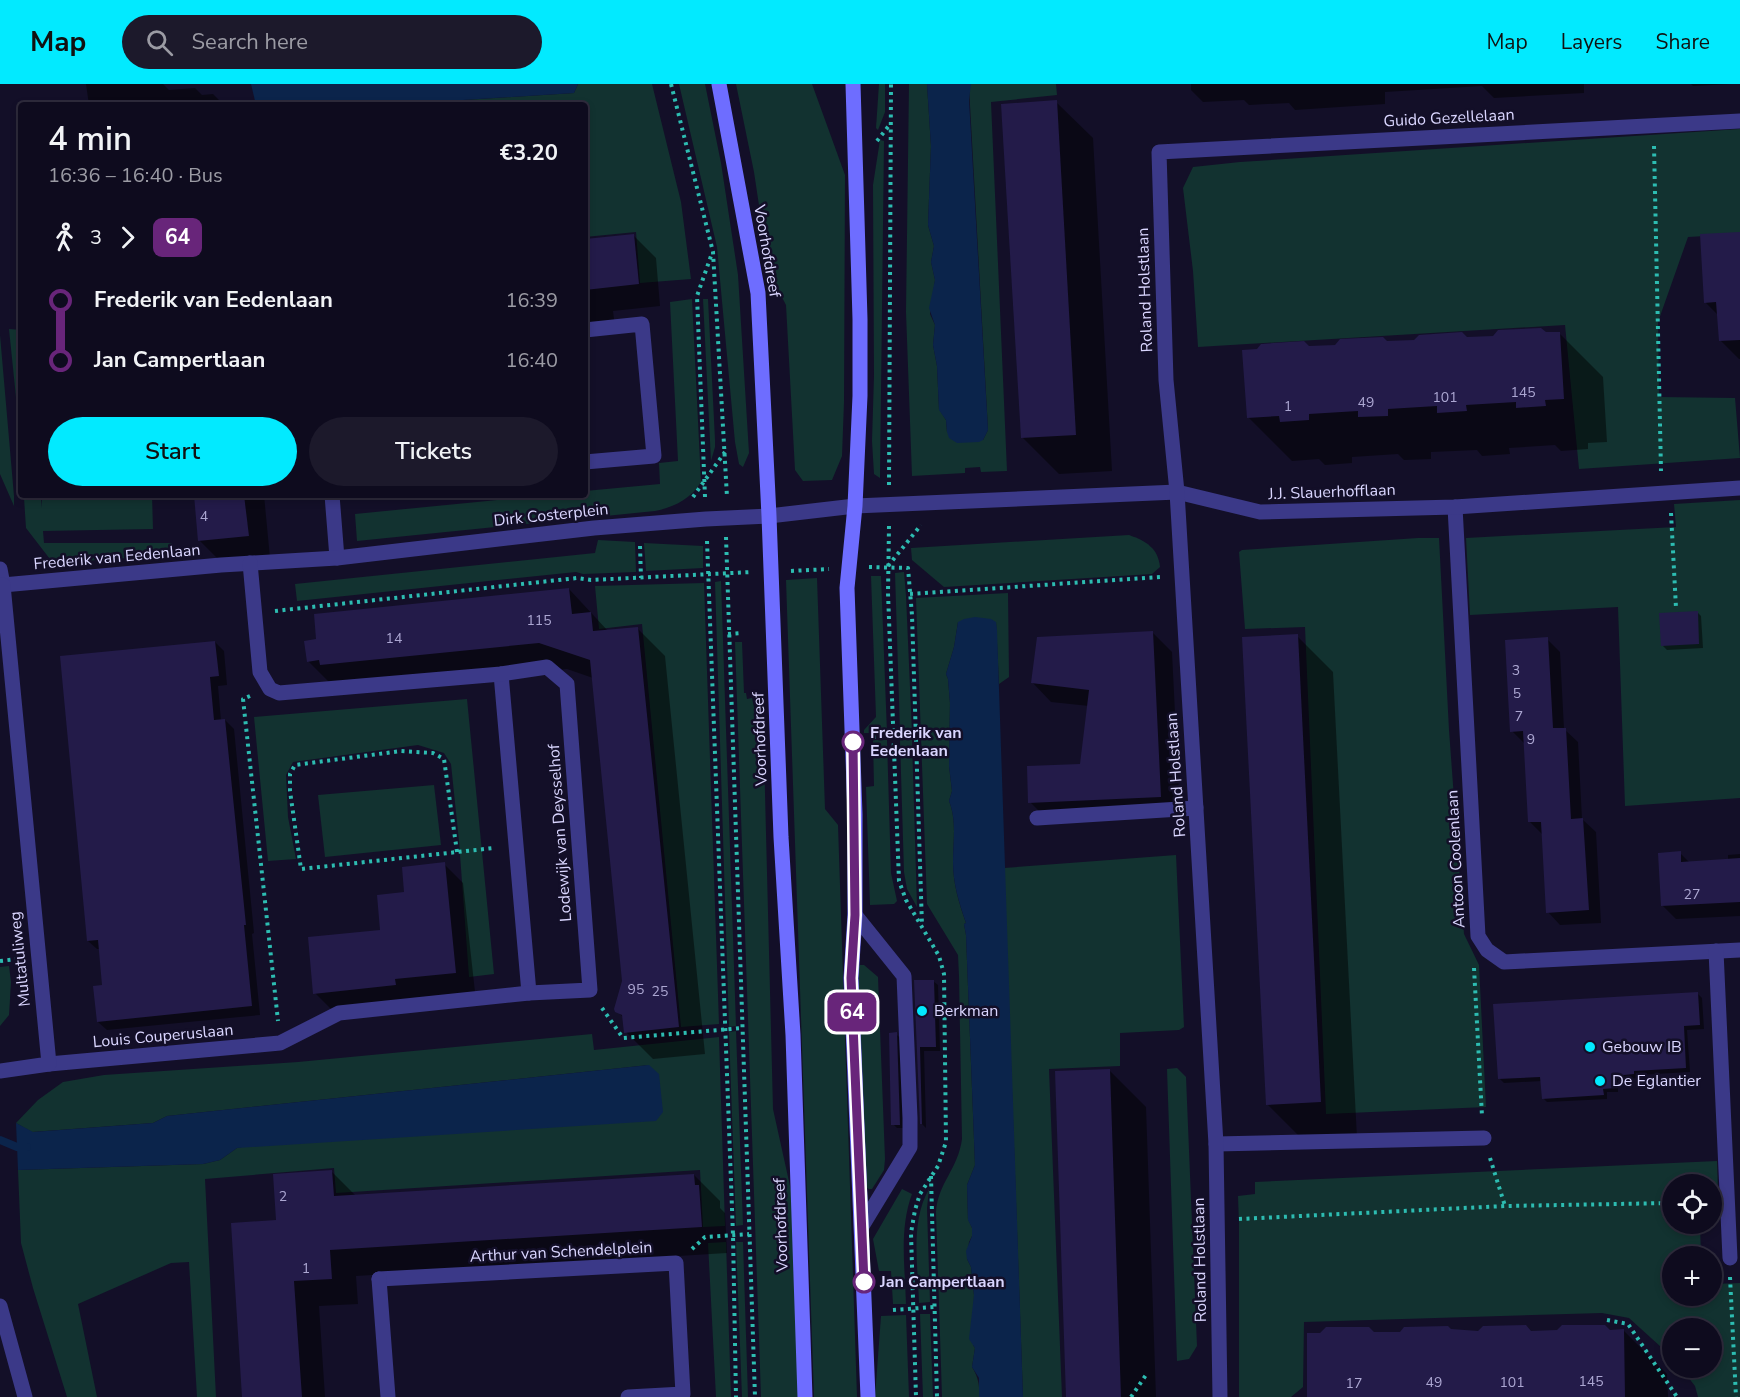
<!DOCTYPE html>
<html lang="en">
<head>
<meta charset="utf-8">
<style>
  :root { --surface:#0e0b1e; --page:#1c192b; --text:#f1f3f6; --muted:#9b9ba4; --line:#2e2b3c; --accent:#02eaff }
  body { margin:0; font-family:"Nunito Sans",sans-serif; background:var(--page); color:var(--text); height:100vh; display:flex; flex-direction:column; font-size:22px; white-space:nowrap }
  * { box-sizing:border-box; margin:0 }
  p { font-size:20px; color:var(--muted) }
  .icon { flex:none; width:33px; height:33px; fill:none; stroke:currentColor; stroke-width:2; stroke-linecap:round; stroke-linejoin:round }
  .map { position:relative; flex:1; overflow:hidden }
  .sheet { position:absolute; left:18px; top:18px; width:570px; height:396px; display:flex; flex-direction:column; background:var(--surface); border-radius:6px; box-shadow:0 3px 9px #0003,0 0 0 2px var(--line) }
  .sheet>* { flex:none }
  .badge { padding:0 12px; border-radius:9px; font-size:21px; line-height:39px }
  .tools { position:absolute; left:1662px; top:1090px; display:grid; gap:12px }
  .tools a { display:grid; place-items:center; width:60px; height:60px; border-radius:50%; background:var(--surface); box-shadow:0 3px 9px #0003,0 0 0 2px var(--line); font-size:30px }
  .map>.badge { position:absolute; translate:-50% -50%; box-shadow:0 0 0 3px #fff }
  .legs { display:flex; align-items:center; gap:9px; height:66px; padding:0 30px; font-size:20px }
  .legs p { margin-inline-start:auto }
  .headline { display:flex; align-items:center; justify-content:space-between; height:102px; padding:0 30px }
  h1 { font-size:33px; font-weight:600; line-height:45px }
  .action { display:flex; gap:12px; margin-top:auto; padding:12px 30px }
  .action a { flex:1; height:69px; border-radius:36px; background:var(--accent); color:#111; font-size:24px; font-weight:600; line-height:69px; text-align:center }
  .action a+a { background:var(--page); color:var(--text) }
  ul { padding:0 30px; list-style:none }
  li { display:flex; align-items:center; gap:21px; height:60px; font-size:22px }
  li i { display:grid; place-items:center; width:9px; height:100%; margin:0 8px; background:currentColor }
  li i::after { content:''; width:15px; height:15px; margin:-8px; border:4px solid; border-radius:50%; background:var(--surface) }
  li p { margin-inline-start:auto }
  li:first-child i { background:linear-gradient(#0000 50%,currentColor 0) }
  li:last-child i { background:linear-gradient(currentColor 50%,#0000 0) }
  header { display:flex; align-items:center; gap:36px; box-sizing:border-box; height:84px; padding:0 30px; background:var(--accent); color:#111 }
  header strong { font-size:28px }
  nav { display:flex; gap:33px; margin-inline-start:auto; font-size:21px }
  .search { width:420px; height:54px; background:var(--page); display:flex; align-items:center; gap:15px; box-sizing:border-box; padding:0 21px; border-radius:33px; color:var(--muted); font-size:22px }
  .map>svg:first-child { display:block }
</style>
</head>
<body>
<header>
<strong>Map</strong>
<div class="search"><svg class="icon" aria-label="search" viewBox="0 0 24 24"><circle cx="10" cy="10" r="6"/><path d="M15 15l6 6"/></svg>Search here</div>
<nav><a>Map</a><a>Layers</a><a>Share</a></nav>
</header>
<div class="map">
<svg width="1740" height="1313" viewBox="0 0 1740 1313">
  <rect width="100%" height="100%" fill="#130f28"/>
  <g fill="#123230">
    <polygon points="578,0 652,0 681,118 691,195 640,199 636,148 585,153 585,21 385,21 574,9"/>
    <polygon points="679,0 705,0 721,79 738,191 749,369 743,383 739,380 735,358 717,163"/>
    <polygon points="736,0 812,0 845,91 844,318 842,372 832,396 803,397 795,386 786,221 769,188 754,88"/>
    <polygon points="879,0 885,0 885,28 878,46 876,44"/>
    <polygon points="909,0 927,0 931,62 928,141 934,162 931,178 935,196 930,230 935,241 933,261 937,282 939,325 946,336 947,348 983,356 988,346 969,3 971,0 1056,0 1057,11 991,18 1007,387 981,388 980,383 965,384 965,389 912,392 906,228"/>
    <polygon points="1740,45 1740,150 1688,153 1658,238 1659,313 1735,314 1740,374 1579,385 1565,241 1198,263 1193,187 1183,104 1193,83 1240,78"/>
    <polygon points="880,56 884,57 880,394 874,390 872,357 874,292 873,101"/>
    <path d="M692 215 701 398C691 415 674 423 655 427L357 457 355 430 547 411H585V407L660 400 659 379 678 377 670 218Z"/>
    <polygon points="703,215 708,215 715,356 715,363 711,377"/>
    <polygon points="9,245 21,246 21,362"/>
    <polygon points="0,251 14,412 14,422 0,390"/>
    <polygon points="42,411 152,411 153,445 43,447 44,459 172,459 174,471 53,479 26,444 24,414 41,414 42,424"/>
    <polygon points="1740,416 1740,714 1625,722 1618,523 1470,531 1466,454 1676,443 1674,420"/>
    <path d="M1129 451C1146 457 1158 464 1160 483L1152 490 944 503 912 476 911 464Z"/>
    <polygon points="1418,454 1439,454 1449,646 1464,850 1479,881 1486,1023 1326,1030 1305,543 1245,545 1239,468 1242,466"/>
    <polygon points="598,456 635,458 636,488 583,490 576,488 297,517 295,500 595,469"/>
    <polygon points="644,459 703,462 703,484 646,487"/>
    <polygon points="904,488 906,512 912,649 900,649 895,489"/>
    <polygon points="871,492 881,492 887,649 864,649 864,646 876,633"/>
    <polygon points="817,494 825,725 838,741 857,1313 814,1313 786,496"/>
    <polygon points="721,497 736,942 729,943 715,498"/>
    <polygon points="704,499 719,940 681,943 642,540 599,545 595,502"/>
    <path d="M1008 509 1009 593 999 600 996 538H958L954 563 946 590 948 595 950 619 949 682 952 707 949 717C957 737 953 757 953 778 953 800 959 819 966 839L964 840 966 851 975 1081 967 1101 968 1135 972 1144V1152L969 1158 967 1175 971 1183 974 1211 973 1261 975 1264 972 1283C978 1293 980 1301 979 1313H942L936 1128C938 1099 958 1085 962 1055L959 892 958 871 927 820 916 514Z"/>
    <polygon points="735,558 742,558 744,609 746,609 747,615 752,614 764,670 773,1025 792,1111 799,1313 761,1313"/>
    <polygon points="467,615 494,890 469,893 459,757 451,680 444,669 418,661 293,678 286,691 288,733 296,775 268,777 254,633"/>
    <polygon points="873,656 887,656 891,789 897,817 894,820 870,821 866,703 874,702"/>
    <polygon points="900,656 912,656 917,823 907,805 904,788"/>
    <polygon points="434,701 441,761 325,773 318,711"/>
    <polygon points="1176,771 1184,943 1179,946 1120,949 1120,982 1049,985 1062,1313 1023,1313 1004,784"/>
    <polygon points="860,881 864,881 878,893 885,1075 884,1086 872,1105 869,1105 867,1104 858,884"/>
    <polygon points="9,882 11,898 9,931 0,942 0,883"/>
    <polygon points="736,947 743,1141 736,1142 729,948"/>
    <polygon points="592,950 594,966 719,953 725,1142 703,1143 700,1086 336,1109 334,1084 205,1095 216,1313 197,1313 189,1178 171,1179 78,1220 97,1313 67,1313 33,1204 21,1159 18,1086 203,1080 220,1076 237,1064 649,981 167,1032 153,1039 32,1048 16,1039 38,1016 63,998 104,991 298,978"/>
    <polygon points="1177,984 1186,993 1197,1262 1189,1275 1177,1277 1167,985"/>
    <polygon points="1717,1077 1718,1108 1712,1111 1712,1101 1672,1101 1672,1140 1700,1140 1701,1173 1672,1173 1672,1212 1712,1212 1712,1200 1740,1199 1740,1313 1698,1313 1695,1302 1681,1284 1712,1284 1712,1245 1672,1245 1672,1273 1629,1234 1602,1229 1304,1238 1303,1303 1291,1313 1239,1313 1239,1140 1238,1112 1255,1110 1255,1098"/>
    <path d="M902 1105 912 1110C899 1145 905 1183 906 1220H893L891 1187H879L873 1155Z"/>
    <path d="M929 1105 927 1124 930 1218 919 1219C918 1182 910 1138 929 1105Z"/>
    <polygon points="726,1158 731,1313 716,1313 708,1159"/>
    <polygon points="736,1158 743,1158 748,1313 742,1313"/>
    <polygon points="920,1230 930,1230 933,1313 923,1313"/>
    <polygon points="906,1231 909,1313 875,1313 881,1232"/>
  </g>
  <g fill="#0b244b">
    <polygon points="251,0 578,0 574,9 385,21 256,21"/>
    <polygon points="927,0 971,0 969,16 988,346 983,356 979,358 957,359 949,354 947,348 946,336 939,326 937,282 933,261 935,241 929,224 935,196 931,178 934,162 928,141 931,62"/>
    <path d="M975 533 991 535 996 538 997 546 1023 1313H979V1294L972 1283 975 1264 969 1255 974 1211 971 1183 967 1175 966 1167 972 1152V1144L968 1136 967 1101 975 1081 966 851 964 840 966 839C959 818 953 800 953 778 953 757 957 737 949 717L952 707 949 682 950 619 948 595 946 590 954 563 958 538 964 535Z"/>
    <polygon points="649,981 659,990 663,1028 656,1037 237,1064 220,1076 203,1080 18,1086 16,1039 33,1048 153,1039 167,1032"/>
  </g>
  <g fill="#0007">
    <polygon points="86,0 163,0 169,6 195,4 202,11 213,10 224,21 89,21"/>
    <polygon points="1191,0 1584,0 1584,9 1494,14 1482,2 1385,8 1385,20 1295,26 1289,19 1249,21 1244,16 1203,18 1191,6"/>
    <polygon points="1691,0 1731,0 1693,2"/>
    <polygon points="1056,18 1093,54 1112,387 1059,390 1022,353"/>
    <polygon points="1740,149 1740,275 1739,275 1720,256 1719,232 1706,219"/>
    <polygon points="633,151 656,174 660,222 613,227 615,243 585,239 585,156"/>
    <polygon points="1559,249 1603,293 1607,358 1588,359 1588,365 1561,367 1555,361 1509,364 1510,370 1482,372 1477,366 1431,368 1431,375 1404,376 1398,370 1352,373 1352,379 1325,381 1319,375 1292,377 1248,333 1308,263"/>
    <polygon points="195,411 264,411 270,474 222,479 200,457"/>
    <polygon points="569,505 608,547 638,545 665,572 705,970 653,975 626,948 624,934 616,926 623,898 593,594 567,585 348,608 335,604 308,577"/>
    <polygon points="1697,528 1701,532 1703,564 1667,566 1663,562"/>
    <polygon points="1153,549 1172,568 1180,731 1049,737 1030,718 1081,681 1089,622 1051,618 1032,598"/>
    <polygon points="1297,552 1333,588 1357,1054 1303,1056 1267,1020"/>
    <polygon points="1547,555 1560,568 1564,645 1578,658 1582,735 1596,748 1601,839 1560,841 1548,828 1543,751 1530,738 1525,660 1512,647"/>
    <polygon points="215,558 224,567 227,601 218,602 221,637 225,636 234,645 254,849 252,850 260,931 107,946 98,938 104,903 100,865 97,865 88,857"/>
    <polygon points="1680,769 1690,779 1728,777 1728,771 1740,770 1740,832 1676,835 1662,821"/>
    <polygon points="444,780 463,799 475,908 413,914 414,920 334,928 315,909 382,848 406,810"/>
    <polygon points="915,897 933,897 938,901 940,967 924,967 926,1044 921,1039"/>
    <polygon points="1698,910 1702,914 1704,945 1687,946 1690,988 1638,991 1638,994 1618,996 1618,1008 1607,1008 1607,1015 1547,1018 1543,1014 1542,997 1504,999 1499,994"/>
    <polygon points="896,950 900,954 904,1044 897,1044 893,1040"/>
    <polygon points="1110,987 1146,1023 1156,1313 1067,1313"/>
    <polygon points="332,1088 356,1112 694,1091 720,1117 720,1124 725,1129 727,1169 356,1192 358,1220 319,1222 325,1313 244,1313 277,1137"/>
    <polygon points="1450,1247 1624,1247 1667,1290 1668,1313 1309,1313 1373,1250"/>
  </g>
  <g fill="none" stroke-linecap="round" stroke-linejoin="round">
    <polyline stroke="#0b244b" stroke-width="8" points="0,1056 17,1063 27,1063"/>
  </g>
  <g fill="#231b49">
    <polygon points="1057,16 1076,351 1021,354 1001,20"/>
    <polygon points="1740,148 1740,256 1719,257 1716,218 1704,219 1700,150"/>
    <polygon points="634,150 639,200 585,206 585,155"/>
    <polygon points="1541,244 1546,248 1560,248 1564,315 1545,316 1546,322 1516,324 1516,318 1466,321 1467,327 1437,329 1437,322 1388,325 1388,332 1358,333 1358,327 1309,330 1309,336 1280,338 1279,332 1247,334 1242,266 1257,265 1261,260 1304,257 1309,262 1335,261 1340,255 1383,253 1387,257 1414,256 1419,251 1462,248 1467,253 1493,252 1498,246"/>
    <polygon points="194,411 244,411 249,452 198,457"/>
    <polygon points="569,504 572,530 591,528 593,547 638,543 679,943 624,949 622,931 615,928 614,925 622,897 590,576 539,559 320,581 319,576 307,578 304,557 316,555 314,530"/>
    <polygon points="1698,527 1699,560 1661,562 1659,529"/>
    <polygon points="1153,547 1161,713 1028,719 1027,682 1080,680 1089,606 1031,599 1037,553"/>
    <polygon points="1298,550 1321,1018 1266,1021 1242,553"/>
    <polygon points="1548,553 1553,644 1566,644 1571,735 1583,734 1589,826 1546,829 1541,738 1528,738 1523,647 1510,648 1505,556"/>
    <polygon points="215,557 219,592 210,593 214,636 225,635 246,841 244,841 252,922 97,938 93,902 102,901 98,856 87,857 60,572"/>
    <polygon points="1681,767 1681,778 1740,774 1740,818 1661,822 1658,769"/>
    <polygon points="445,778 456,889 395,895 396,901 313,910 308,853 380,846 377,811 404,808 402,783"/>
    <polygon points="914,896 934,896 936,963 920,963 922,1040 920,1040"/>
    <polygon points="1698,908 1700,941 1684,942 1686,984 1634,987 1634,990 1614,992 1615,1004 1603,1005 1604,1011 1542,1015 1540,993 1498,995 1493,920"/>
    <polygon points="897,948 900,1041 891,1041 889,949"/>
    <polygon points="1110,985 1121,1313 1066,1313 1055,987"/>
    <polygon points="332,1086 334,1112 694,1090 695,1101 699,1101 702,1143 330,1166 332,1195 294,1197 302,1313 242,1313 231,1139 276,1136 273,1090"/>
    <polygon points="1526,1241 1531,1247 1557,1246 1562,1241 1605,1241 1610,1246 1624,1245 1625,1313 1307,1313 1307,1249 1320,1249 1326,1243 1369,1243 1374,1248 1400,1248 1404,1243 1448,1242 1451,1245 1478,1247 1483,1242"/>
  </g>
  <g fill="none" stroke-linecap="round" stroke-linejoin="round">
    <g stroke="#2dbcb1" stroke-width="4" stroke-dasharray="3 4.5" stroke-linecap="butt">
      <polyline points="671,0 713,168 727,413"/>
      <polyline points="877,57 891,39"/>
      <polyline points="1654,62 1661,387"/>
      <polyline points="889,401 891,0"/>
      <polyline points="693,413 725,368"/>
      <polyline points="705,413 697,212 711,172"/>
      <polyline points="1671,429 1676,524"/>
      <polyline points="889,442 888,509 899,797 906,816 939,872 944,890 946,1058 938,1082 920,1110 915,1126 911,1149 916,1313"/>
      <polyline points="726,453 755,1313"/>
      <polyline points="707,457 733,1151 736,1313"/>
      <polyline points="640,462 641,494"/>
      <polyline points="888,482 921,441"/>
      <polyline points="869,483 908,484 912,531 922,842"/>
      <polyline points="791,487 829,485"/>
      <polyline points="910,510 1160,493"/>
      <polyline points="275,527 577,494 591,496 751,488"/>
      <polyline points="728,550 742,549"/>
      <polyline points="250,612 243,615 278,937"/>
      <polyline points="873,653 915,652"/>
      <polyline points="457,768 444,675 433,669 401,667 295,681 290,690 290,707 301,785 494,764"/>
      <polyline points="0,877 17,875"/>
      <polyline points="1474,884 1482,1032"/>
      <polyline points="602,924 623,954 742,944"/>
      <polyline points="1490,1074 1505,1122"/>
      <polyline points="931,1092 937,1313"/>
      <polyline points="1239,1135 1505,1122 1672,1119"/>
      <polyline points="692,1165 705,1153 749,1150"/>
      <polyline points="1730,1193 1736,1313"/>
      <polyline points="893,1226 934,1223"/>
      <polyline points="1607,1236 1628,1240 1677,1313"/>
      <polyline points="1131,1313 1146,1291"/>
    </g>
    <g stroke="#3b3988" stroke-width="15">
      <polyline points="585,246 642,240 654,372 585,378"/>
      <polyline points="501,590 529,909"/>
      <polyline points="1037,734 1196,724"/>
      <polyline points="855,831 904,892 910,1034 910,1063 862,1142"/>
      <polyline points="1216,1060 1484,1054"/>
      <polyline points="379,1195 676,1179 683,1310 628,1313"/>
    </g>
    <g stroke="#3b3988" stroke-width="15">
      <polyline points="332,411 337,474"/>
      <polyline points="1455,423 1478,852 1487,866 1504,878 1740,866"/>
      <polyline points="0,485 3,501 221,481 337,474 594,444 706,435 769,432 855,422 1177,408 1260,428 1455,423 1740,404"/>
      <polyline points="1716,867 1730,1174"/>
      <polyline points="49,980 280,959 339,929 529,909 590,906 567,600 547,583 501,590 279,609 270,605 260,588 250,479"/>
      <polyline points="0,987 49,980 3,501"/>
      <polyline points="379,1195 388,1313"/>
      <polyline points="0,1222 25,1313"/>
      <polyline points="1220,1313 1216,1060 1177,408 1166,296 1159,68 1740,37"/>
    </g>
    <g stroke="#6e6dff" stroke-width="15">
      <polyline points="719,0 758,209 769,432 781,753 793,951 805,1313"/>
      <polyline points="853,0 860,235 860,312 855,422 847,504 855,730 855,831 851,894 868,1313"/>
    </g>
  </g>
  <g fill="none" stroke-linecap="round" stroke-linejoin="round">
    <g stroke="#fff" stroke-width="14">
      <polyline id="line-1" points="853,658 855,831 851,894 864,1198"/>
    </g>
    <use href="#line-1" stroke="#68257a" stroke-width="9"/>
  </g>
  <g fill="#fff" stroke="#68257a" stroke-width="3">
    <circle cx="853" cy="658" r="10"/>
    <circle cx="864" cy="1198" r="10"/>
  </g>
  <g fill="#02eaff" stroke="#130f28" stroke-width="2">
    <circle cx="922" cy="927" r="6"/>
    <circle cx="1590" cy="963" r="6"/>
    <circle cx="1600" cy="997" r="6"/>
  </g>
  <g text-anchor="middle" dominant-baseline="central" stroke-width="5" stroke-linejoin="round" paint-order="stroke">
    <g font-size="14" fill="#aca7d2">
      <text x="1523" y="308">145</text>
      <text x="1445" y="313">101</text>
      <text x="1366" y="318">49</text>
      <text x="1288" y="322">1</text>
      <text x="204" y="432">4</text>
      <text x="539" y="536">115</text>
      <text x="394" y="554">14</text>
      <text x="1516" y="586">3</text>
      <text x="1517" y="609">5</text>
      <text x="1519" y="632">7</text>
      <text x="1531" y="655">9</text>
      <text x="1692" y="810">27</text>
      <text x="636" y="905">95</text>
      <text x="660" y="907">25</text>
      <text x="283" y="1112">2</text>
      <text x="306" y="1184">1</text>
      <text x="1591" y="1297">145</text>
      <text x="1434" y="1298">49</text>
      <text x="1512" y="1298">101</text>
      <text x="1354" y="1299">17</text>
    </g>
    <g font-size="16" fill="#dad6ff" stroke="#130f28">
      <text transform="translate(1449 34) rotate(-3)">Guido Gezellelaan</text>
      <text transform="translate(767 167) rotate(80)">Voorhofdreef</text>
      <text transform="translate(1145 206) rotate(-92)">Roland Holstlaan</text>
      <text transform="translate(1332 408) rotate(-2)">J.J. Slauerhofflaan</text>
      <text transform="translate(551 431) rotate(-6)">Dirk Costerplein</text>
      <text transform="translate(117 473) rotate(-5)">Frederik van Eedenlaan</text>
      <text transform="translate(760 655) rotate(-92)">Voorhofdreef</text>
      <text transform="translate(1176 691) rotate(-94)">Roland Holstlaan</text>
      <text transform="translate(560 749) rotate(-94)">Lodewijk van Deysselhof</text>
      <text transform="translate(1456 775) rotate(-93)">Antoon Coolenlaan</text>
      <text transform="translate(20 875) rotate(-96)">Multatuliweg</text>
      <text transform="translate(163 952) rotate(-5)">Louis Couperuslaan</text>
      <text transform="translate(781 1141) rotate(-92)">Voorhofdreef</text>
      <text transform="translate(561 1168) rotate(-3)">Arthur van Schendelplein</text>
      <text transform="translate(1200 1176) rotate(-91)">Roland Holstlaan</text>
    </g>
    <g font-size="16" font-weight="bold" fill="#dad6ff" stroke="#130f28" text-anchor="start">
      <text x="870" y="649">Frederik van<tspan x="870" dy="18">Eedenlaan</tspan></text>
      <text x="880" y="1198">Jan Campertlaan</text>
    </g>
    <g font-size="16" fill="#dad6ff" stroke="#130f28" text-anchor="start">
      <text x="934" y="927">Berkman</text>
      <text x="1602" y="963">Gebouw IB</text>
      <text x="1612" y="997">De Eglantier</text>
    </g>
  </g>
</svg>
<div class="tools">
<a><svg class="icon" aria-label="locate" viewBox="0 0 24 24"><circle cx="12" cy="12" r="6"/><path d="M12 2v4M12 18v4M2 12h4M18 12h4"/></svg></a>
<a>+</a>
<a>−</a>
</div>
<b class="badge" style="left:852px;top:928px;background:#68257a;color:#fff">64</b>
<section class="sheet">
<div class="headline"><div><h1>4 min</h1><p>16:36 – 16:40 · Bus</p></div><b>€3.20</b></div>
<div class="legs"><svg class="icon" aria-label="walk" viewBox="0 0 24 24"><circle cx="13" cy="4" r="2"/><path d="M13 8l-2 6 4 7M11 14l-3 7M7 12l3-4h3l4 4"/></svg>3<svg class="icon" aria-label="forward" viewBox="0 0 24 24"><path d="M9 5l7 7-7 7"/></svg><b class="badge" style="background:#68257a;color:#fff">64</b></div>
<ul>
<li><i style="color:#68257a"></i><b>Frederik van Eedenlaan</b><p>16:39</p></li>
<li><i style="color:#68257a"></i><b>Jan Campertlaan</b><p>16:40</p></li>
</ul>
<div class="action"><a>Start</a><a>Tickets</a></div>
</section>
</div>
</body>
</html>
